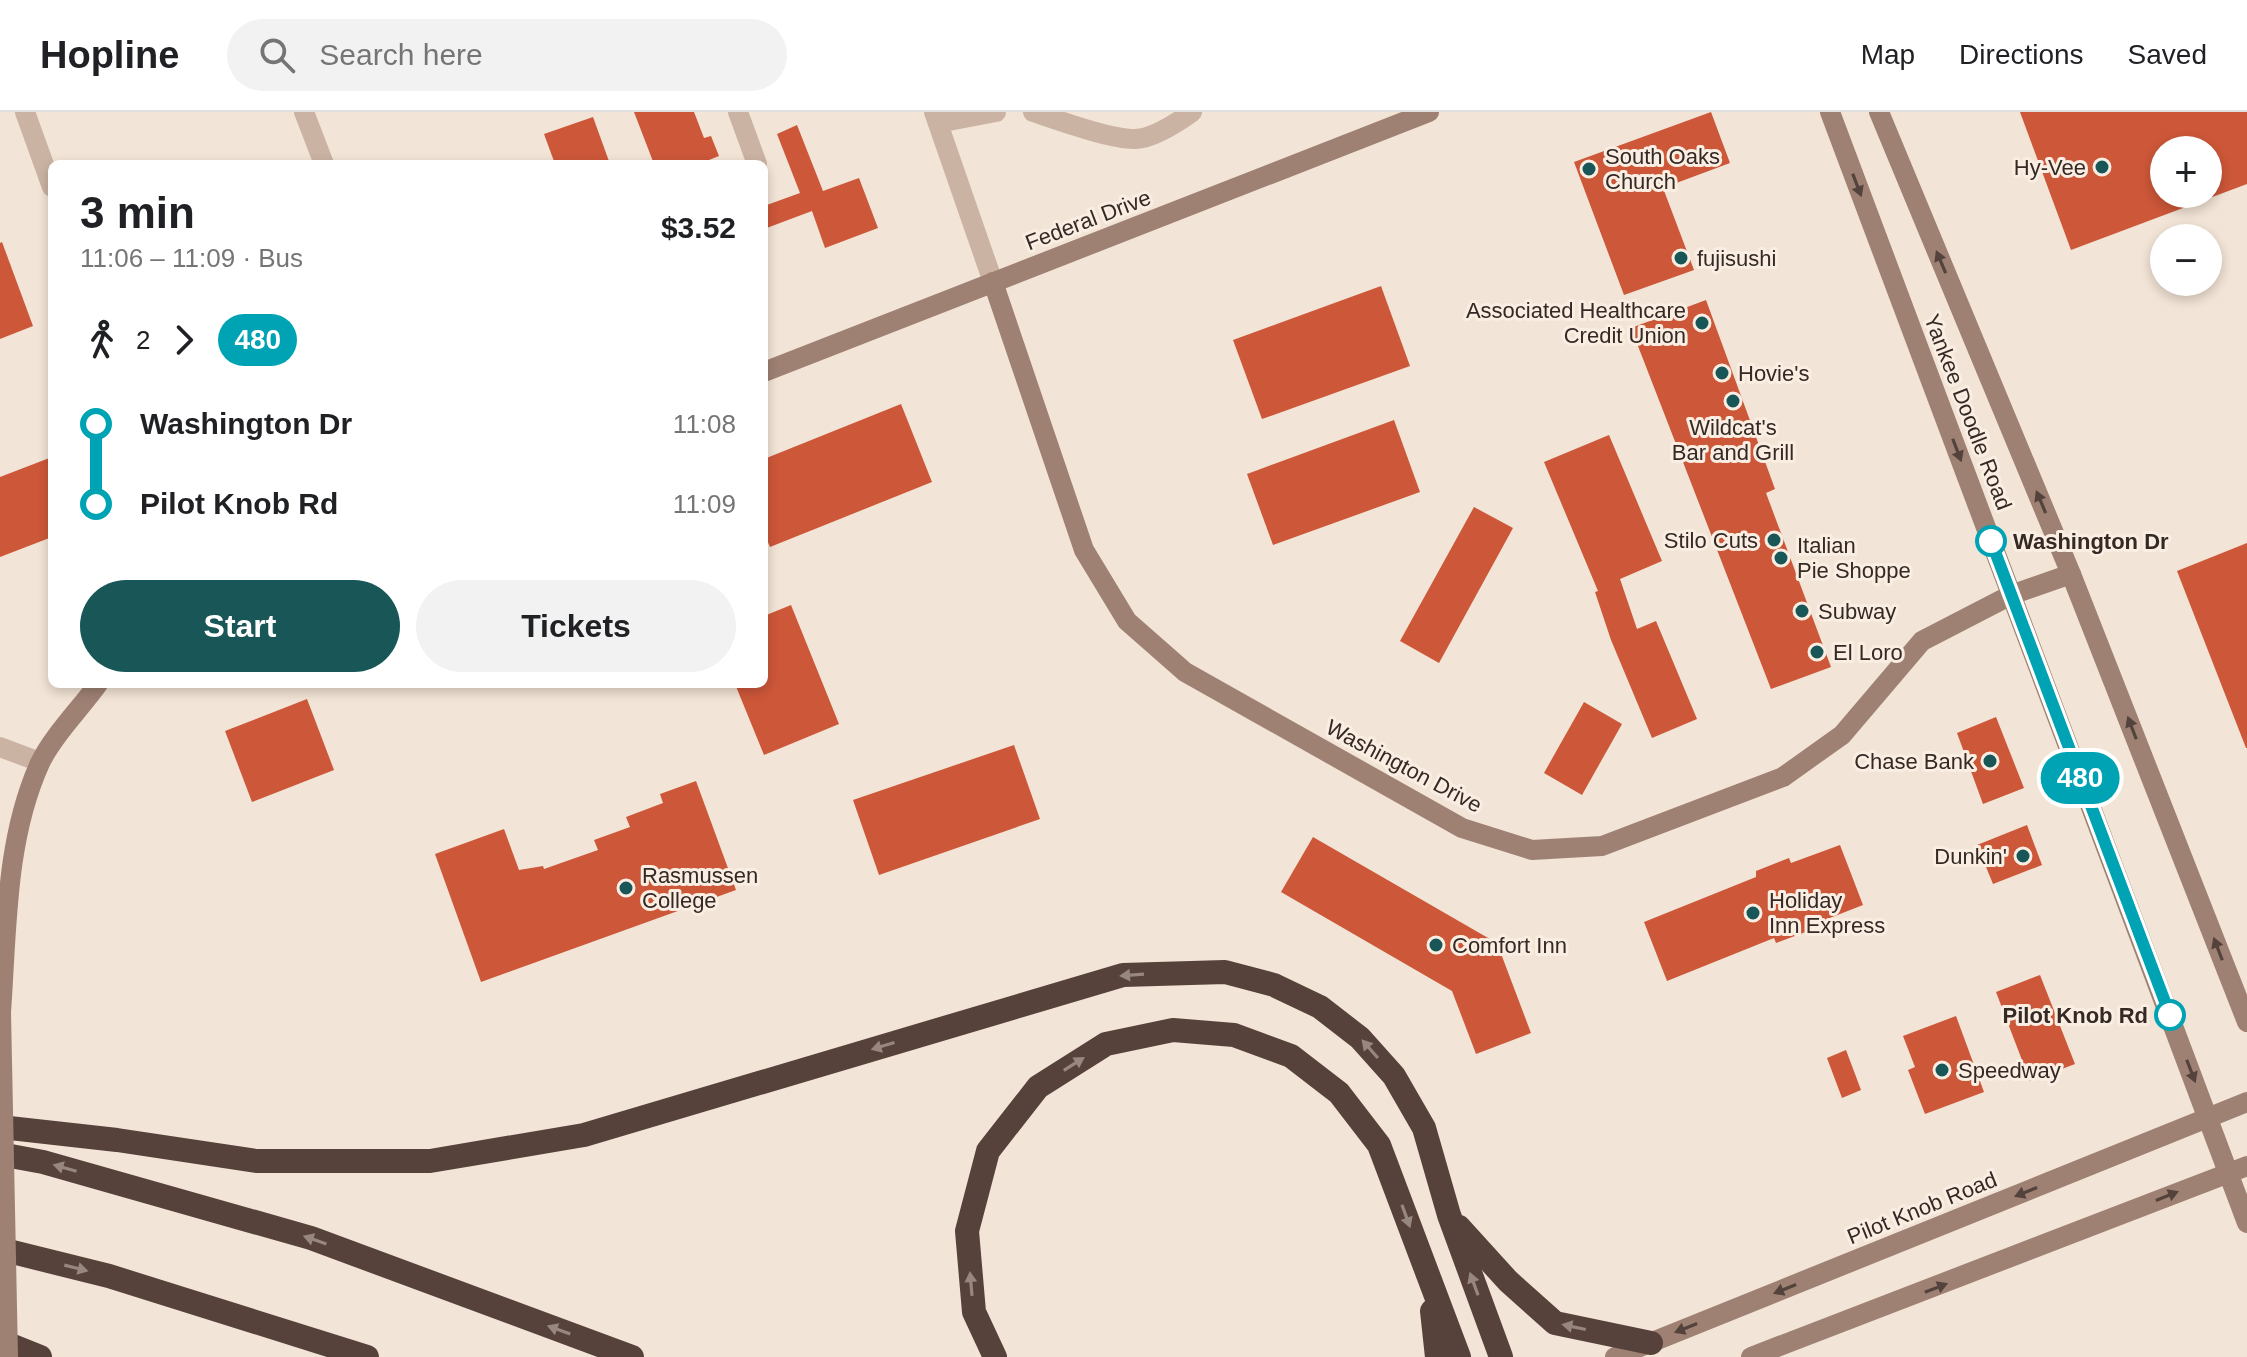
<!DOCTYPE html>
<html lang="en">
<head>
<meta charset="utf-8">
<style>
  :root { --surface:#fff; --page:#f2f2f2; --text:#202124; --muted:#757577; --line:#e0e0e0; --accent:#185658 }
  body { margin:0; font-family:Arial,sans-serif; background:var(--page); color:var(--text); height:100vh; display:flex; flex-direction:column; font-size:30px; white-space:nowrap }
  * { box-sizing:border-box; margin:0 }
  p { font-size:26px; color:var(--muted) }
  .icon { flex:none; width:44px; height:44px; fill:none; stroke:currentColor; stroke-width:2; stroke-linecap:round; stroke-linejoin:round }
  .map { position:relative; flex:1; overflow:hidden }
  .sheet { position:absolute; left:48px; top:48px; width:720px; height:528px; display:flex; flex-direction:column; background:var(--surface); border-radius:12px; box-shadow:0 4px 12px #0003 }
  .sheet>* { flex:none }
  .badge { padding:0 16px; border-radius:26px; font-size:28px; line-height:52px }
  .fabs { position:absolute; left:2150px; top:24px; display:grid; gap:16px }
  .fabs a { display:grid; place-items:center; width:72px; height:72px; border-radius:50%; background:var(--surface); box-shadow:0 4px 12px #0003; font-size:40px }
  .map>.badge { position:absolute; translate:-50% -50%; box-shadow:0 0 0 4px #fff }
  .legs { display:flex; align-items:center; gap:12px; height:88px; padding:0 32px; font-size:26px }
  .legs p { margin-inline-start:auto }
  .headline { display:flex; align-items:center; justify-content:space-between; height:136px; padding:0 32px }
  h1 { font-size:44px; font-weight:700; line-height:60px }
  .button { display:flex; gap:16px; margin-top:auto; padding:16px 32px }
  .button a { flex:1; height:92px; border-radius:48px; background:var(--accent); color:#fff; font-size:32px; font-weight:700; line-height:92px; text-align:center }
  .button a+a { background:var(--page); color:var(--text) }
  ul { padding:0 32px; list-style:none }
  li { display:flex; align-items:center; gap:28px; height:80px; font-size:30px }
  li i { display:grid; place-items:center; width:12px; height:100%; margin:0 10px; background:currentColor }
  li i::after { content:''; width:20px; height:20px; margin:-10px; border:6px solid; border-radius:50%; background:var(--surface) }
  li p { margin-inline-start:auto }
  li:first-child i { background:linear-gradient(#0000 50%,currentColor 0) }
  li:last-child i { background:linear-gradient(currentColor 50%,#0000 0) }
  header { display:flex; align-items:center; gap:48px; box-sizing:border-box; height:112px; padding:0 40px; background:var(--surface); border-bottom:2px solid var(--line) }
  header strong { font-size:38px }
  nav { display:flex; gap:44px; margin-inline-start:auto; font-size:28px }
  .search { width:560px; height:72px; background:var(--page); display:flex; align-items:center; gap:20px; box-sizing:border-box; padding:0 28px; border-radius:44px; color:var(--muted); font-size:30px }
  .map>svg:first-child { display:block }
</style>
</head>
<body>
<header>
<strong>Hopline</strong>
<div class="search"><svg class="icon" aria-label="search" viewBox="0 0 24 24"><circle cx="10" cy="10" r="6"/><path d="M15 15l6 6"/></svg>Search here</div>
<nav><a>Map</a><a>Directions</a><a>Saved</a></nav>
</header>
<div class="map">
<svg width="2247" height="1245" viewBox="0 0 2247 1245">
  <rect width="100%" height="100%" fill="#f2e4d6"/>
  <g fill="#cd5739" fill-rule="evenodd">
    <polygon points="634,0 694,0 704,26 711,24 719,44 699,52 654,52"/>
    <polygon points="1711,0 1730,51 1663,76 1694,158 1624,183 1574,50"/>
    <path d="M2020 0H2247V72L2071 138ZM2164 38H2208V82H2164Z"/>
    <polygon points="593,5 610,52 555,52 544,22"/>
    <polygon points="797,13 823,79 859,66 878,116 825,136 812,99 764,117 764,94 800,81 777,22"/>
    <polygon points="2,130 33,214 0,227 0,131"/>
    <polygon points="1381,174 1410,254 1262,307 1233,228"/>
    <polygon points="1706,188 1775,377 1766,381 1831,555 1771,577 1631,216"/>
    <polygon points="901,292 932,370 770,435 764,421 764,347"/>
    <polygon points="1394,308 1420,380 1273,433 1247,362"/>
    <polygon points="1609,323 1662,449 1620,467 1637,517 1656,509 1697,607 1652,626 1611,528 1595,480 1598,479 1544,350"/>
    <polygon points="52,345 52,425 0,445 0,365"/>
    <polygon points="1474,395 1513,416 1439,551 1400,529"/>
    <polygon points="2247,431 2247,636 2246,636 2177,459"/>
    <polygon points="791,493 839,612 764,643 735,572 764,572 764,504"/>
    <polygon points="307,587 334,658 252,690 225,619"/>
    <polygon points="1584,590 1622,612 1582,683 1544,661"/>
    <polygon points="1996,605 2024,676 1983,692 1957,621"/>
    <polygon points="1014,633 1040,707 879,763 853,688"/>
    <polygon points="696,669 736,778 481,870 435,742 504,717 519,758 543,754 544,757 598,738 594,728 630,715 626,705 663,691 660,682"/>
    <polygon points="2027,713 2042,753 1993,772 1977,733"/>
    <polygon points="1313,725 1502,834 1500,839 1531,921 1476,942 1452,879 1281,780"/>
    <polygon points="1840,733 1863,793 1817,811 1819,815 1776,831 1774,826 1667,869 1644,810 1756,765 1756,759 1789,746 1791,751"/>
    <polygon points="2040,863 2075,952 2030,969 1996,880"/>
    <polygon points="1956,904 1984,980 1925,1002 1908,958 1915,955 1903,924"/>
    <polygon points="1846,938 1861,978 1842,986 1827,946"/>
  </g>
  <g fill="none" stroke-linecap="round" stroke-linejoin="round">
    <g stroke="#cab3a2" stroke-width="20">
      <polyline points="25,0 52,75"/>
      <polyline points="304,0 324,52"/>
      <polyline points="738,0 757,52"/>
      <polyline points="934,0 993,170"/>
      <path d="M1033 0C1058 8 1111 28 1136 27 1154 26 1178 10 1192 0"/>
      <polyline points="938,11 996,0"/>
      <polyline points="0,635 40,650"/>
    </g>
    <g stroke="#9e8173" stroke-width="20">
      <polyline points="1830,0 2247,1111"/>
      <polyline points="1879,0 2071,462 2247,910"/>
      <polyline points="993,170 1084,438 1127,509 1185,560 1462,716 1532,738 1602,734 1783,665 1842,623 1922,529 2011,483 2071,462"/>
      <polyline points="764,260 1429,0"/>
      <path d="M1 900C7 818 5 728 40 651 53 624 80 597 98 572"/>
      <polyline points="1615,1245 2247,990"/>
      <polyline points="1751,1245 2247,1054"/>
    </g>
    <g stroke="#56423b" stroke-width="24">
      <polyline points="0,1015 117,1028 256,1049 430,1049 584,1023 1123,863 1225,860 1274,873 1320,895 1360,926 1394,964 1424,1016 1449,1103 1501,1245"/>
      <polyline points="0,1042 43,1050 311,1126 632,1245"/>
      <polyline points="1459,1115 1508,1169 1555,1211 1651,1231"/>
      <polyline points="0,1137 109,1164 367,1245"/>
      <polyline points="1432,1199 1437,1245"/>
      <polyline points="0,1229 40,1245"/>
      <polyline points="995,1245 974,1200 967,1119 988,1039 1038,975 1106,932 1173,918 1234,923 1291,944 1339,981 1379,1033 1459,1245"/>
    </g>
    <polyline stroke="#9e8173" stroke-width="20" points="1,900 8,1245"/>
  </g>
  <defs><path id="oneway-solid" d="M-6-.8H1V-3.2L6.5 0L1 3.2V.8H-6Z" transform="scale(2)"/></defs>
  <g fill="#54433c">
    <use href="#oneway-solid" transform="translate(1857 73) rotate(69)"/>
    <use href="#oneway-solid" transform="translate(1941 150) rotate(-113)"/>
    <use href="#oneway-solid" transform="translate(1957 338) rotate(69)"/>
    <use href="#oneway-solid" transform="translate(2041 390) rotate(-113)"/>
    <use href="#oneway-solid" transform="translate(2132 616) rotate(-111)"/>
    <use href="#oneway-solid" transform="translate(2218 837) rotate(-111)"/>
    <use href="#oneway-solid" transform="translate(2191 959) rotate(69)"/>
    <use href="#oneway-solid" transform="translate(2026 1080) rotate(158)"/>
    <use href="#oneway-solid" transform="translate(2167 1084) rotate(-22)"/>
    <use href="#oneway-solid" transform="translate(1936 1176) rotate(-21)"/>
    <use href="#oneway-solid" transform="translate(1785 1177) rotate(158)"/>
    <use href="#oneway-solid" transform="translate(1686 1216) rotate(158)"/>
  </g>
  <g fill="#98877e">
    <use href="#oneway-solid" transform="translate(1132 863) rotate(176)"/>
    <use href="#oneway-solid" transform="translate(883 934) rotate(163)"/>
    <use href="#oneway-solid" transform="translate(1370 937) rotate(-131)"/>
    <use href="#oneway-solid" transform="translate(1074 952) rotate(-32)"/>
    <use href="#oneway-solid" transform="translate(65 1056) rotate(-164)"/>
    <use href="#oneway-solid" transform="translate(1406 1104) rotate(70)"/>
    <use href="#oneway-solid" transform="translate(315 1128) rotate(-161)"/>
    <use href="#oneway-solid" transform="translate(76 1156) rotate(14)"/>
    <use href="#oneway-solid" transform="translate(971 1172) rotate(-95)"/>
    <use href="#oneway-solid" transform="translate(1474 1172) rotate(-110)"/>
    <use href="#oneway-solid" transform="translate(1574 1215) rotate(-168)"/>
    <use href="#oneway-solid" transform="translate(559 1218) rotate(-160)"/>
  </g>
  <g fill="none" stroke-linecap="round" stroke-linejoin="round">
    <g stroke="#fff" stroke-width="18">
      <polyline id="line-1" points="1991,429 2170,903"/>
    </g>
    <use href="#line-1" stroke="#00a3b4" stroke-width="12"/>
  </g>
  <g fill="#185658" stroke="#faeee2" stroke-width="3">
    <circle cx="2102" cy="55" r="8"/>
    <circle cx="1589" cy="57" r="8"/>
    <circle cx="1681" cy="146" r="8"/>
    <circle cx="1702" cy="211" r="8"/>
    <circle cx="1722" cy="261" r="8"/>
    <circle cx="1733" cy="289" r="8"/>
    <circle cx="1774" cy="428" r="8"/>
    <circle cx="1781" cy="446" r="8"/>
    <circle cx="1802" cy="499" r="8"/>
    <circle cx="1817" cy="540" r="8"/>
    <circle cx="1990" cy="649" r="8"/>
    <circle cx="2023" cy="744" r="8"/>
    <circle cx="626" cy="776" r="8"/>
    <circle cx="1753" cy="801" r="8"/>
    <circle cx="1436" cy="833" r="8"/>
    <circle cx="1942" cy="958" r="8"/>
  </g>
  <g fill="#fff" stroke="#00a3b4" stroke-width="4">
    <circle cx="1991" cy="429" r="14"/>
    <circle cx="2170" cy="903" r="14"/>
  </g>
  <g text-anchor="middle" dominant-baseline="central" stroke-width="6" stroke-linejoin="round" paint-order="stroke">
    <g font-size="22" fill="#342925" stroke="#faeee2" text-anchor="start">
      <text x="1605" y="44">South Oaks<tspan x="1605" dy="25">Church</tspan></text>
      <text x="2086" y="55" text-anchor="end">Hy-Vee</text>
      <text x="1697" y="146">fujisushi</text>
      <text x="1686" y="198" text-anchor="end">Associated Healthcare<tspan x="1686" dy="25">Credit Union</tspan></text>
      <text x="1738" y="261">Hovie's</text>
      <text x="1733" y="315" text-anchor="middle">Wildcat's<tspan x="1733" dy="25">Bar and Grill</tspan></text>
      <text x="1758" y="428" text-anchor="end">Stilo Cuts</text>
      <text x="1797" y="433">Italian<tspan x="1797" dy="25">Pie Shoppe</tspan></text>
      <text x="1818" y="499">Subway</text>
      <text x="1833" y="540">El Loro</text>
      <text x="1974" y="649" text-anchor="end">Chase Bank</text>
      <text x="2007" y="744" text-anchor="end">Dunkin'</text>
      <text x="642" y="763">Rasmussen<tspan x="642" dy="25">College</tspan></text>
      <text x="1769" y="788">Holiday<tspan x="1769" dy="25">Inn Express</tspan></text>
      <text x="1452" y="833">Comfort Inn</text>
      <text x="1958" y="958">Speedway</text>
    </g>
    <g font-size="22" fill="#342925" stroke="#faeee2">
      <text transform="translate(1088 108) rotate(-21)">Federal Drive</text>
      <text transform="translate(1968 300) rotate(69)">Yankee Doodle Road</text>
      <text transform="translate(1404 654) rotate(28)">Washington Drive</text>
      <text transform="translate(1922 1096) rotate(-22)">Pilot Knob Road</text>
    </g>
    <g font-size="22" font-weight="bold" fill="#342925" stroke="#faeee2" text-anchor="start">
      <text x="2013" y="429">Washington Dr</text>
      <text x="2148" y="903" text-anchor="end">Pilot Knob Rd</text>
    </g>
  </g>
</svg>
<div class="fabs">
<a>+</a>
<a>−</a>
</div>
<b class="badge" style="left:2080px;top:666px;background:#00a3b4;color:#fff">480</b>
<section class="sheet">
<div class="headline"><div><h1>3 min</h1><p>11:06 – 11:09 · Bus</p></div><b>$3.52</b></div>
<div class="legs"><svg class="icon" aria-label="walk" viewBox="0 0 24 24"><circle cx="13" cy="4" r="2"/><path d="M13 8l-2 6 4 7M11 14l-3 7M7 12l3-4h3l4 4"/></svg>2<svg class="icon" aria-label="forward" viewBox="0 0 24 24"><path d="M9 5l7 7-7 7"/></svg><b class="badge" style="background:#00a3b4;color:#fff">480</b></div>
<ul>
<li><i style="color:#00a3b4"></i><b>Washington Dr</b><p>11:08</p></li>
<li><i style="color:#00a3b4"></i><b>Pilot Knob Rd</b><p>11:09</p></li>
</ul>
<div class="button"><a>Start</a><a>Tickets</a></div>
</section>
</div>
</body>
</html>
